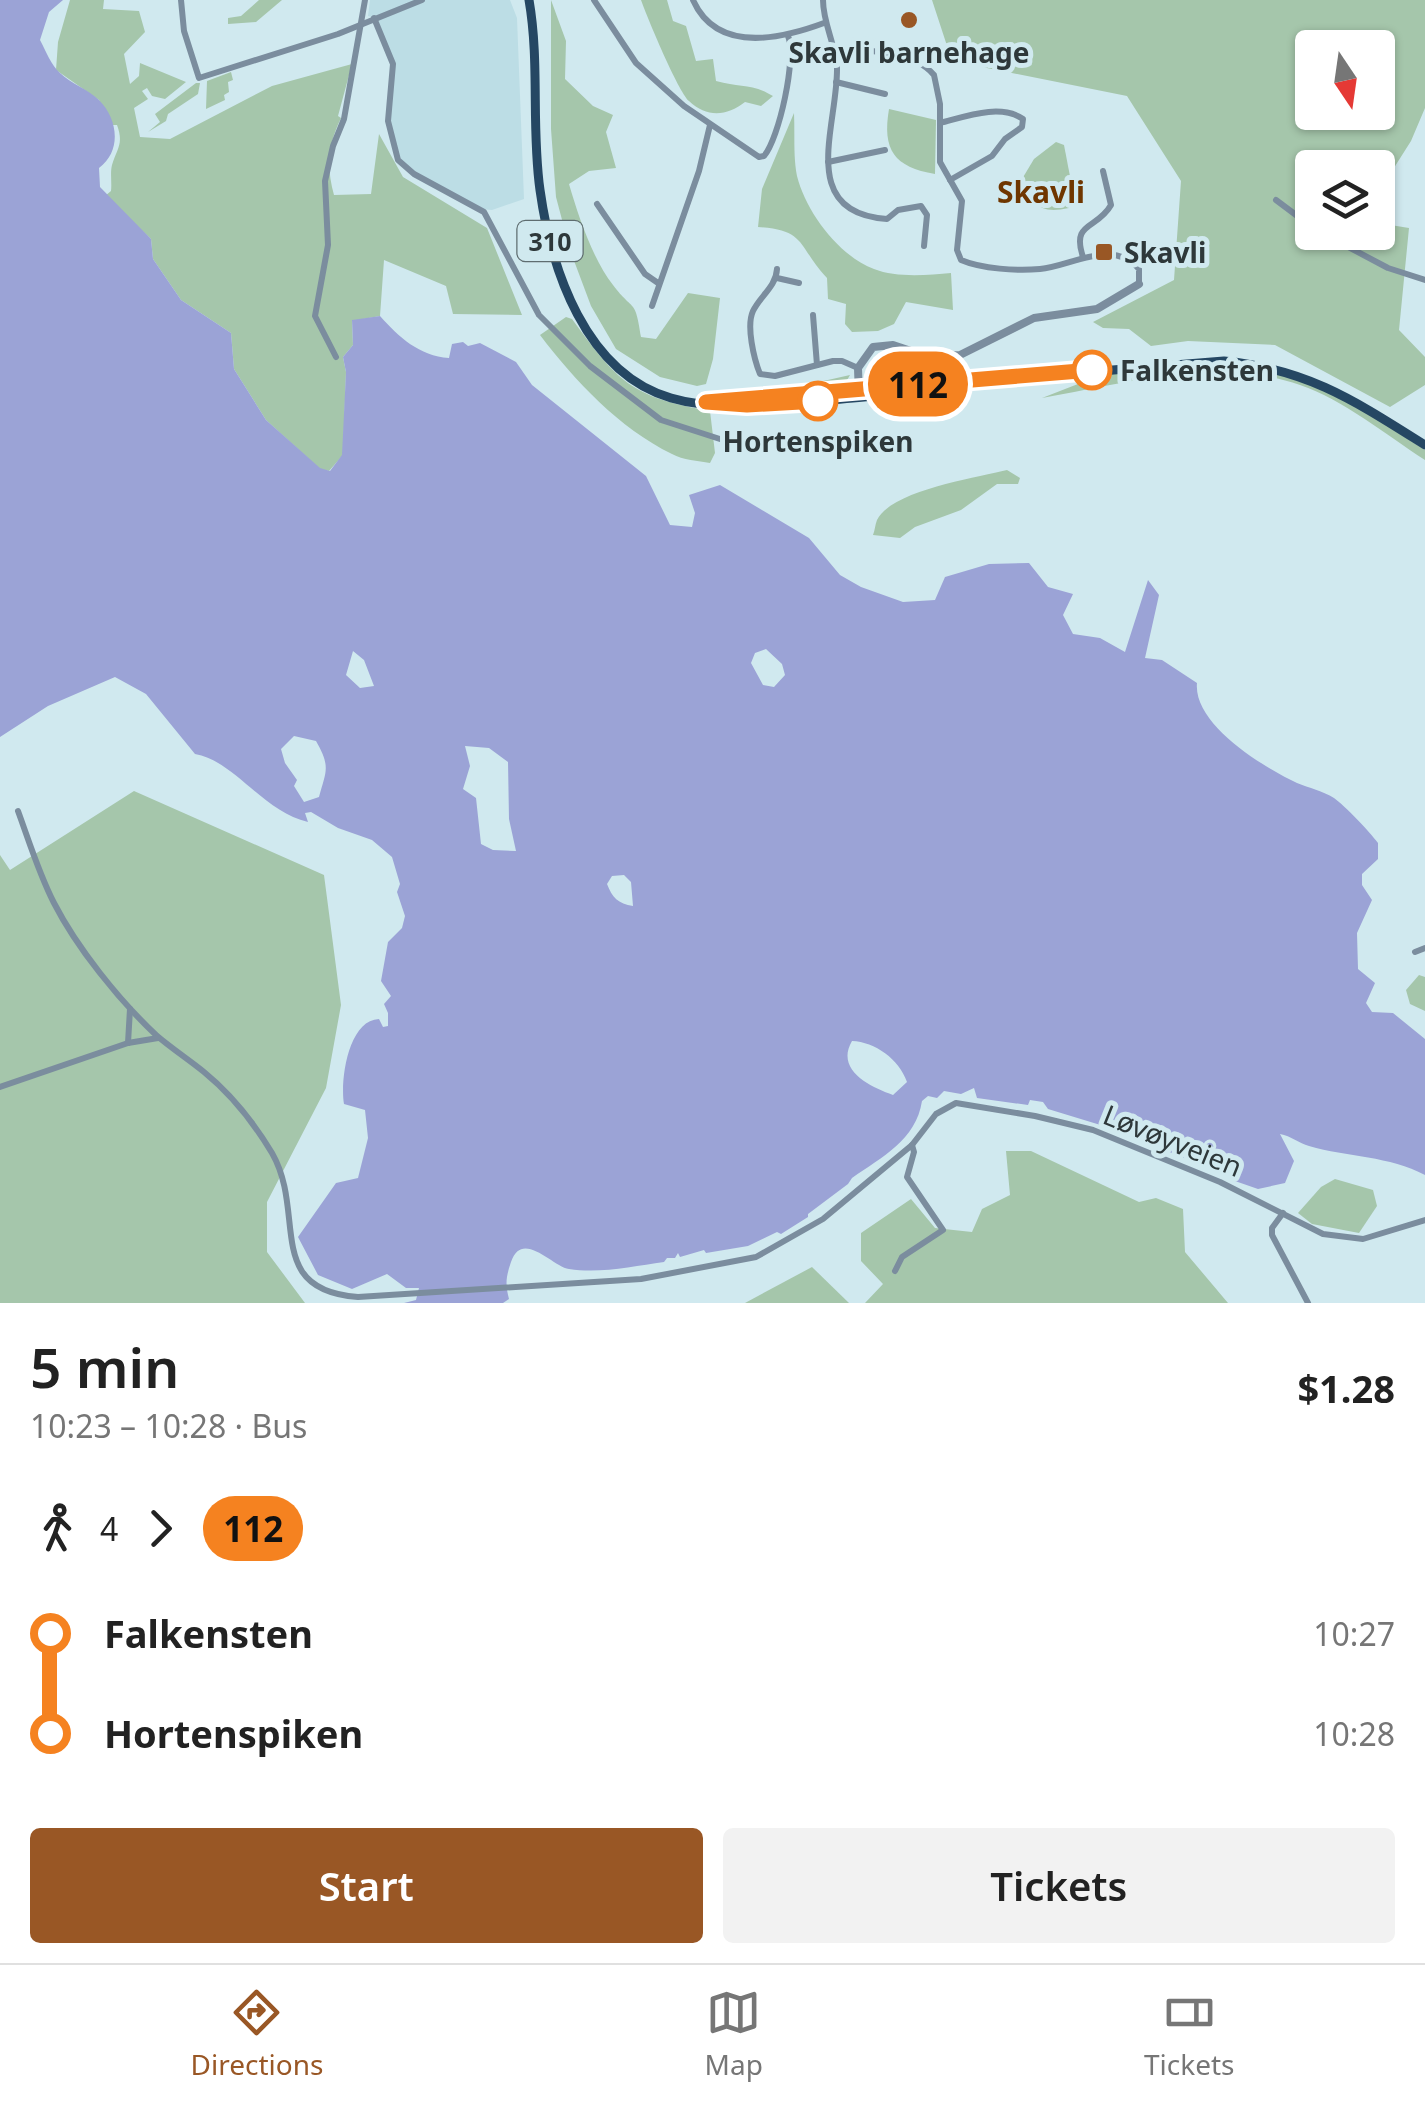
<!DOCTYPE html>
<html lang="en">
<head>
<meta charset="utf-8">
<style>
  :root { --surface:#fff; --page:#f2f2f2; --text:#222; --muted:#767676; --line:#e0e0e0; --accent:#995725 }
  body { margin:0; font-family:"Noto Sans",sans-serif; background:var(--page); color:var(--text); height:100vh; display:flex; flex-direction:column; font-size:38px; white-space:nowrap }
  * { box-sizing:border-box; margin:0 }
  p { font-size:32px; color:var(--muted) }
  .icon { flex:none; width:55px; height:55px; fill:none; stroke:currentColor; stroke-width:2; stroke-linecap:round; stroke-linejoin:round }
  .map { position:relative; height:1303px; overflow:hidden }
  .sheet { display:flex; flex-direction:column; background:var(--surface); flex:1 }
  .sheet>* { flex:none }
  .badge { padding:0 20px; border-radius:32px; font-size:35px; line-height:65px }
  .needle { width:65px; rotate:167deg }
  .buttons { position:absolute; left:1295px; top:30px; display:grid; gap:20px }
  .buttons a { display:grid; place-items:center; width:100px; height:100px; border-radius:10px; background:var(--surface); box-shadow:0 2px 8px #0004; font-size:50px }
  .map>.badge { position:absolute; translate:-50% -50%; box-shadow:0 0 0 5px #fff }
  .legs { display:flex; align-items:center; gap:15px; height:110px; padding:0 30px; font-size:32px }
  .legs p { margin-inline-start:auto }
  .head { display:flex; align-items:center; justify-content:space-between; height:170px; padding:0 30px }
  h1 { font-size:55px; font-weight:600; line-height:75px }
  .action { display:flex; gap:20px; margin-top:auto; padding:20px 30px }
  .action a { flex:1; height:115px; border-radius:10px; background:var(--accent); color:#fff; font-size:40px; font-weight:600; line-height:115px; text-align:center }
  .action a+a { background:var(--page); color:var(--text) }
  ul { padding:0 30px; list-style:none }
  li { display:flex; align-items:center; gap:35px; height:100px; font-size:38px }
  li i { display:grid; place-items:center; width:15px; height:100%; margin:0 12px; background:currentColor }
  li i::after { content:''; width:25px; height:25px; margin:-12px; border:8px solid; border-radius:50%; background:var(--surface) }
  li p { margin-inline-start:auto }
  li:first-child i { background:linear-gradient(#0000 50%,currentColor 0) }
  li:last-child i { background:linear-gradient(currentColor 50%,#0000 0) }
  .tab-bar { display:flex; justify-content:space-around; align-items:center; height:140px; border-top:2px solid var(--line); background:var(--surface); font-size:28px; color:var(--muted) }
  .tab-bar a { display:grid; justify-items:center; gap:5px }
  .tab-bar .selected { color:var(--accent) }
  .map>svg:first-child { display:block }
</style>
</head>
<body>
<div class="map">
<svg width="1425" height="1303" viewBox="0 0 1425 1303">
  <rect width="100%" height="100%" fill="#d0e9ef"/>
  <polygon fill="#bcdde5" points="370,0 510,0 517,18 524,199 492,210 481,209 404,167 389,131 393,64 375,18 368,16"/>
  <g fill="#a5c6ab" fill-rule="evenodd">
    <path d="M70 0H104L103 9 139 11 145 32 124 54 130 84 139 76 140 63 186 82 165 99 152 96 147 88 142 91 148 99 134 108 140 137 170 139 272 86 352 64 338 116 341 118C328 145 326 166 334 195L371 194 379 134 403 177 487 228 522 315 453 314 446 286 384 260 380 316 352 321 353 345 343 357 346 372 343 455 329 471 320 469 266 420 234 369 231 333 181 300 153 259 151 239 105 196 111 191C112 183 110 173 112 165 117 148 124 144 117 125H113L99 100 56 70 58 42Z"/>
    <polygon points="259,0 282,0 256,22 228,24 228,18 241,16"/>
    <path d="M551 0 566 41 565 79 593 106 613 115 606 132 616 168 589 171 569 184C578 215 593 260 613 285 634 313 635 297 641 337L656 339 688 293 720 298 713 359 706 384 697 386 660 377 616 349 591 306 570 250 556 197 551 129Z"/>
    <path d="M641 0H667L673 21 686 26 696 61 713 59 716 81C740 88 752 83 773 96L761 106 745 102C727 116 707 118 689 101 678 91 647 17 641 0Z"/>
    <path d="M932 0H1425V108L1411 141 1378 193V168H1312V232H1378V223L1409 228 1399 330 1425 357V385L1390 407 1275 345 1188 341 1151 346 1129 329 1103 328 1093 322 1174 280 1181 181 1127 96 952 61ZM1312 48H1378V112H1312Z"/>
    <polygon points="231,72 233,80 228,82 229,92 224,95 225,100 206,109 207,81"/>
    <polygon points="196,83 200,83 198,94 168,114 166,121 148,132 160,122 155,114"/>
    <path d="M889 109 936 120 935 174C894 167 882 150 889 109Z"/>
    <path d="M794 113C795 133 793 156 797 176 806 212 839 256 874 269 896 278 928 275 951 273L953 310 906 302 894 324 878 331 852 332 845 324 846 304 828 299 827 278C797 246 807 230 758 227L762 189Z"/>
    <path d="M1056 142 1064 145 1073 192 1069 208C1040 214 1032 206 1022 179L1034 159Z"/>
    <path d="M566 317 572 319C618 382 631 397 710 411L715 453 710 463C698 461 683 460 672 454 619 428 575 381 540 335Z"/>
    <path d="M1211 364C1239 366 1269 368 1296 377 1342 393 1384 424 1425 450V460C1386 435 1344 400 1300 385 1217 356 1125 384 1042 398L1101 375Z"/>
    <polygon points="1012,370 1011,373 883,384 871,383 866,376 870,372 916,379"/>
    <path d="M850 375C841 395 807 391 787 392L788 389Z"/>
    <path d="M1007 470 1020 478 1018 484H997L961 510 915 527 900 538 873 535C875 530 875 525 877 520 892 490 976 478 1007 470Z"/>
    <polygon points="134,791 324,875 341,1005 326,1088 267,1202 267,1252 305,1303 0,1303 0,855 10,870"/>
    <polygon points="1419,975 1425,977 1425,1011 1410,1004 1406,990"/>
    <polygon points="1006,1151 1031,1151 1139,1202 1156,1198 1183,1209 1185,1252 1228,1303 865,1303 883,1284 861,1261 861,1233 911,1199 935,1228 972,1232 982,1209 1010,1195"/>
    <polygon points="1335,1179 1373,1190 1377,1206 1359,1233 1312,1224 1298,1213 1321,1187"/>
    <polygon points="812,1267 849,1303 745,1303"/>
  </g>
  <path fill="#9ba3d6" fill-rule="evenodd" d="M0 0H63L49 12 40 40C46 51 51 65 60 73 71 84 88 89 99 100 118 119 122 151 99 168L100 187 151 239 153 259 181 300 231 333 234 369 266 420 320 468 330 471 342 455 346 372 343 357 353 345 352 320 380 316C399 337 419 356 449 358L452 344 463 342 468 346 480 343 516 362 532 385 646 476 670 525 692 527 695 513 689 495 720 485 809 538 840 575 861 587 903 602 935 600 945 577 989 564 1029 563 1048 587 1073 594 1063 615 1073 634 1100 638 1125 652 1148 580 1159 595 1145 658 1162 660 1197 683C1193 724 1263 767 1297 783 1309 788 1323 791 1334 798 1345 806 1369 831 1378 843V859L1362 874V885L1372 900 1357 933 1358 969 1375 983 1366 1003 1372 1012 1393 1013 1425 1039V1175C1390 1156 1347 1157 1309 1146 1299 1143 1291 1136 1280 1134L1294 1161 1285 1183 1258 1189 1235 1181 1229 1172 1216 1166 1212 1169 1107 1127 1048 1109 1043 1102 1030 1100 1028 1105 977 1098 974 1088 961 1094 944 1091 937 1098 928 1096 922 1101C916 1140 882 1157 852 1178L848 1184 808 1214V1217L781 1234 777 1232 748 1246 706 1253 704 1250 680 1257 678 1253 675 1258H667L664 1262C634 1266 600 1274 569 1269 552 1266 522 1229 511 1262 506 1277 505 1284 509 1299L503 1303H404L416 1300 419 1288H406L387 1274 352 1289 318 1275 298 1237 336 1183 358 1178 368 1138 365 1110 344 1104C340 1081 348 1020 379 1019L383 1027 388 1026V1013L384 1004 391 996 381 981 388 942 402 928 405 916 397 892 400 884 392 857 372 840 338 828 311 812 305 813 308 822C263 812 235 761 195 754L146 694 115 677 48 706 0 737ZM766 649 782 664 785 675 774 687 763 685 751 663 755 653ZM353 651 364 660 374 686 360 688 346 675ZM294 736 316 741C331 767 326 771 319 797L304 802 294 786 297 780 285 763 281 749ZM465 746 489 748 508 762 509 819 516 851 493 850 481 844 476 798 463 789 470 766ZM624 875 631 882 633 906C618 904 612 897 607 884L612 876ZM852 1041C875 1042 899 1059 907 1082L893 1095C870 1087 835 1070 852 1041Z"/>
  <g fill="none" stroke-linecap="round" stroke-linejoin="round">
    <g stroke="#7b8d9e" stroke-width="6">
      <polyline points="181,0 184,31 199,78 338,34 422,0"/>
      <path d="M594 0 636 63 684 106 759 157 764 156C779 139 797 57 788 36"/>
      <path d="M693 0C717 54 781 39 824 23"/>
      <path d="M823 0C823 24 836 45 837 68 838 125 796 213 887 219L898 210 921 206 927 215 924 246"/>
      <polyline points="374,18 393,64 388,121 398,160 414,174 484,212 539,315 590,366 661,420 723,440"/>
      <path d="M835 53C863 48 914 51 934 75L940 104V162L962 201 957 250 961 260C982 269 1017 271 1040 269 1072 266 1112 238 1139 269V284"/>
      <polyline points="836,82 885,94"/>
      <path d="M940 123C964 117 1000 103 1023 119L1022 127 1005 139 992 156 950 180"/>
      <polyline points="828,162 885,150"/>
      <polyline points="1276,200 1312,227"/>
      <polyline points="597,204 645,274 658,283"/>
      <polyline points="1320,232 1388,268 1425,280"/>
      <path d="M1083 257C1071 221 1097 230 1111 205L1103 171"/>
      <path d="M777 269C776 287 760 296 753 311 746 326 754 359 760 374L775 376 833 361H842L858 368"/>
      <polyline points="777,278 799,283"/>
      <polyline points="652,306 699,171 710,125"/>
      <polyline points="813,315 817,365"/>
      <polyline points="336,357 315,316 328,245 325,181 333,146 344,119 365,0"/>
      <path d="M18 811C29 841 39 874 54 903 77 948 119 1000 156 1035 171 1048 188 1059 204 1072 231 1094 254 1123 272 1153 307 1214 263 1290 358 1297L641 1279 756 1257 823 1219 912 1145 936 1114 956 1103 1035 1116 1093 1130 1220 1182 1323 1234 1363 1239 1425 1220"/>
      <polyline points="1415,952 1425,948"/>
      <polyline points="128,1043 130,1009"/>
      <polyline points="0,1087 128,1043 158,1038"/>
      <polyline points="1283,1213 1272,1228 1272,1235 1308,1303"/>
      <polyline points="895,1271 902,1257 943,1230 907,1177 914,1152 912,1145"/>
    </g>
    <polyline stroke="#7b8d9e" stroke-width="8" points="859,397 858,368 873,347 893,345 929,357 960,355 1034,318 1097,309 1139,284"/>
    <g stroke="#254763" stroke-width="9">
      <path d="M529 0C540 63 531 127 540 190 551 269 585 373 671 398 712 410 758 405 800 402 840 399 881 397 921 388"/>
      <path d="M706 403 1224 361C1308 369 1355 401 1425 445"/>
    </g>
  </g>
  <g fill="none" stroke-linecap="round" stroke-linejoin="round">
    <g stroke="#fff" stroke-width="22">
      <polyline id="line-1" points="818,401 747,405 706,402 1092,370"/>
    </g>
    <use href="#line-1" stroke="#f58220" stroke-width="15"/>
  </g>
  <g fill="#995725" stroke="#d0e9ef" stroke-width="4">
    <circle cx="909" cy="20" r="10"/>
    <rect x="1094" y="242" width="20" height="20" rx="5"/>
  </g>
  <g fill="#fff" stroke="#f58220" stroke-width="5">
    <circle cx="1092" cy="370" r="18"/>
    <circle cx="818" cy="401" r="18"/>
  </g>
  <g text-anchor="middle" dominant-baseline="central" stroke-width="10" stroke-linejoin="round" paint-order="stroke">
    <rect fill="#d0e9ef" stroke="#5f6d70" stroke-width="2.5" x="517.5" y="221" width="65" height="40" rx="8"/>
    <g font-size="25" font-weight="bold" fill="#2e383a">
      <text x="550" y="241">310</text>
    </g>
    <g font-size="28" font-weight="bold" fill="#2e383a" stroke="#d0e9ef">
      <text x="909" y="52">Skavli barnehage</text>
      <text x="1124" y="252" text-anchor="start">Skavli</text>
    </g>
    <g font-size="28" font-weight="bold" fill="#2e383a" stroke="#d0e9ef" text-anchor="start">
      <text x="1120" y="370">Falkensten</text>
      <text x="818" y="441" text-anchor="middle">Hortenspiken</text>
    </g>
    <g font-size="28" fill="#2e383a" stroke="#d0e9ef">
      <text transform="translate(1173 1140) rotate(22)">Løvøyveien</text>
    </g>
    <g font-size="30" font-weight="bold" fill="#6f3600" stroke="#d0e9ef">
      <text x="1041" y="191">Skavli</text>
    </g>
  </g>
</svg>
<div class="buttons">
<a><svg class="needle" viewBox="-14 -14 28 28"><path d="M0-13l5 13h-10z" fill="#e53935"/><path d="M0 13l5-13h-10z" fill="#767676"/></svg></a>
<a><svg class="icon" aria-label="layers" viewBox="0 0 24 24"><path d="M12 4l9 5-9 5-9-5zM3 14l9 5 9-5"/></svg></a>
</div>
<b class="badge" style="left:918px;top:384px;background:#f58220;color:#111">112</b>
</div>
<section class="sheet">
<div class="head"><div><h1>5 min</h1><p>10:23 – 10:28 · Bus</p></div><b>$1.28</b></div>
<div class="legs"><svg class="icon" aria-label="walk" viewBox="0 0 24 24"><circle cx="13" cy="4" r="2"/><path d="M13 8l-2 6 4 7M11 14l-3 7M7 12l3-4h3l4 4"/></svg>4<svg class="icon" aria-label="forward" viewBox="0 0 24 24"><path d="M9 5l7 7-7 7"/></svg><b class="badge" style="background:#f58220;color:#111">112</b></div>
<ul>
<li><i style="color:#f58220"></i><b>Falkensten</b><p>10:27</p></li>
<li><i style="color:#f58220"></i><b>Hortenspiken</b><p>10:28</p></li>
</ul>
<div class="action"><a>Start</a><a>Tickets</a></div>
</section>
<nav class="tab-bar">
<a class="selected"><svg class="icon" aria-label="directions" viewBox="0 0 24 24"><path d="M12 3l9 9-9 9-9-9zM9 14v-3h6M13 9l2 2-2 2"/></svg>Directions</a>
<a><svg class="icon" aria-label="map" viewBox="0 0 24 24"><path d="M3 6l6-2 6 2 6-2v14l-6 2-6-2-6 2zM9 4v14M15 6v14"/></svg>Map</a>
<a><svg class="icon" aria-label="tickets" viewBox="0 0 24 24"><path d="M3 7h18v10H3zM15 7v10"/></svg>Tickets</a>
</nav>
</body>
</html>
